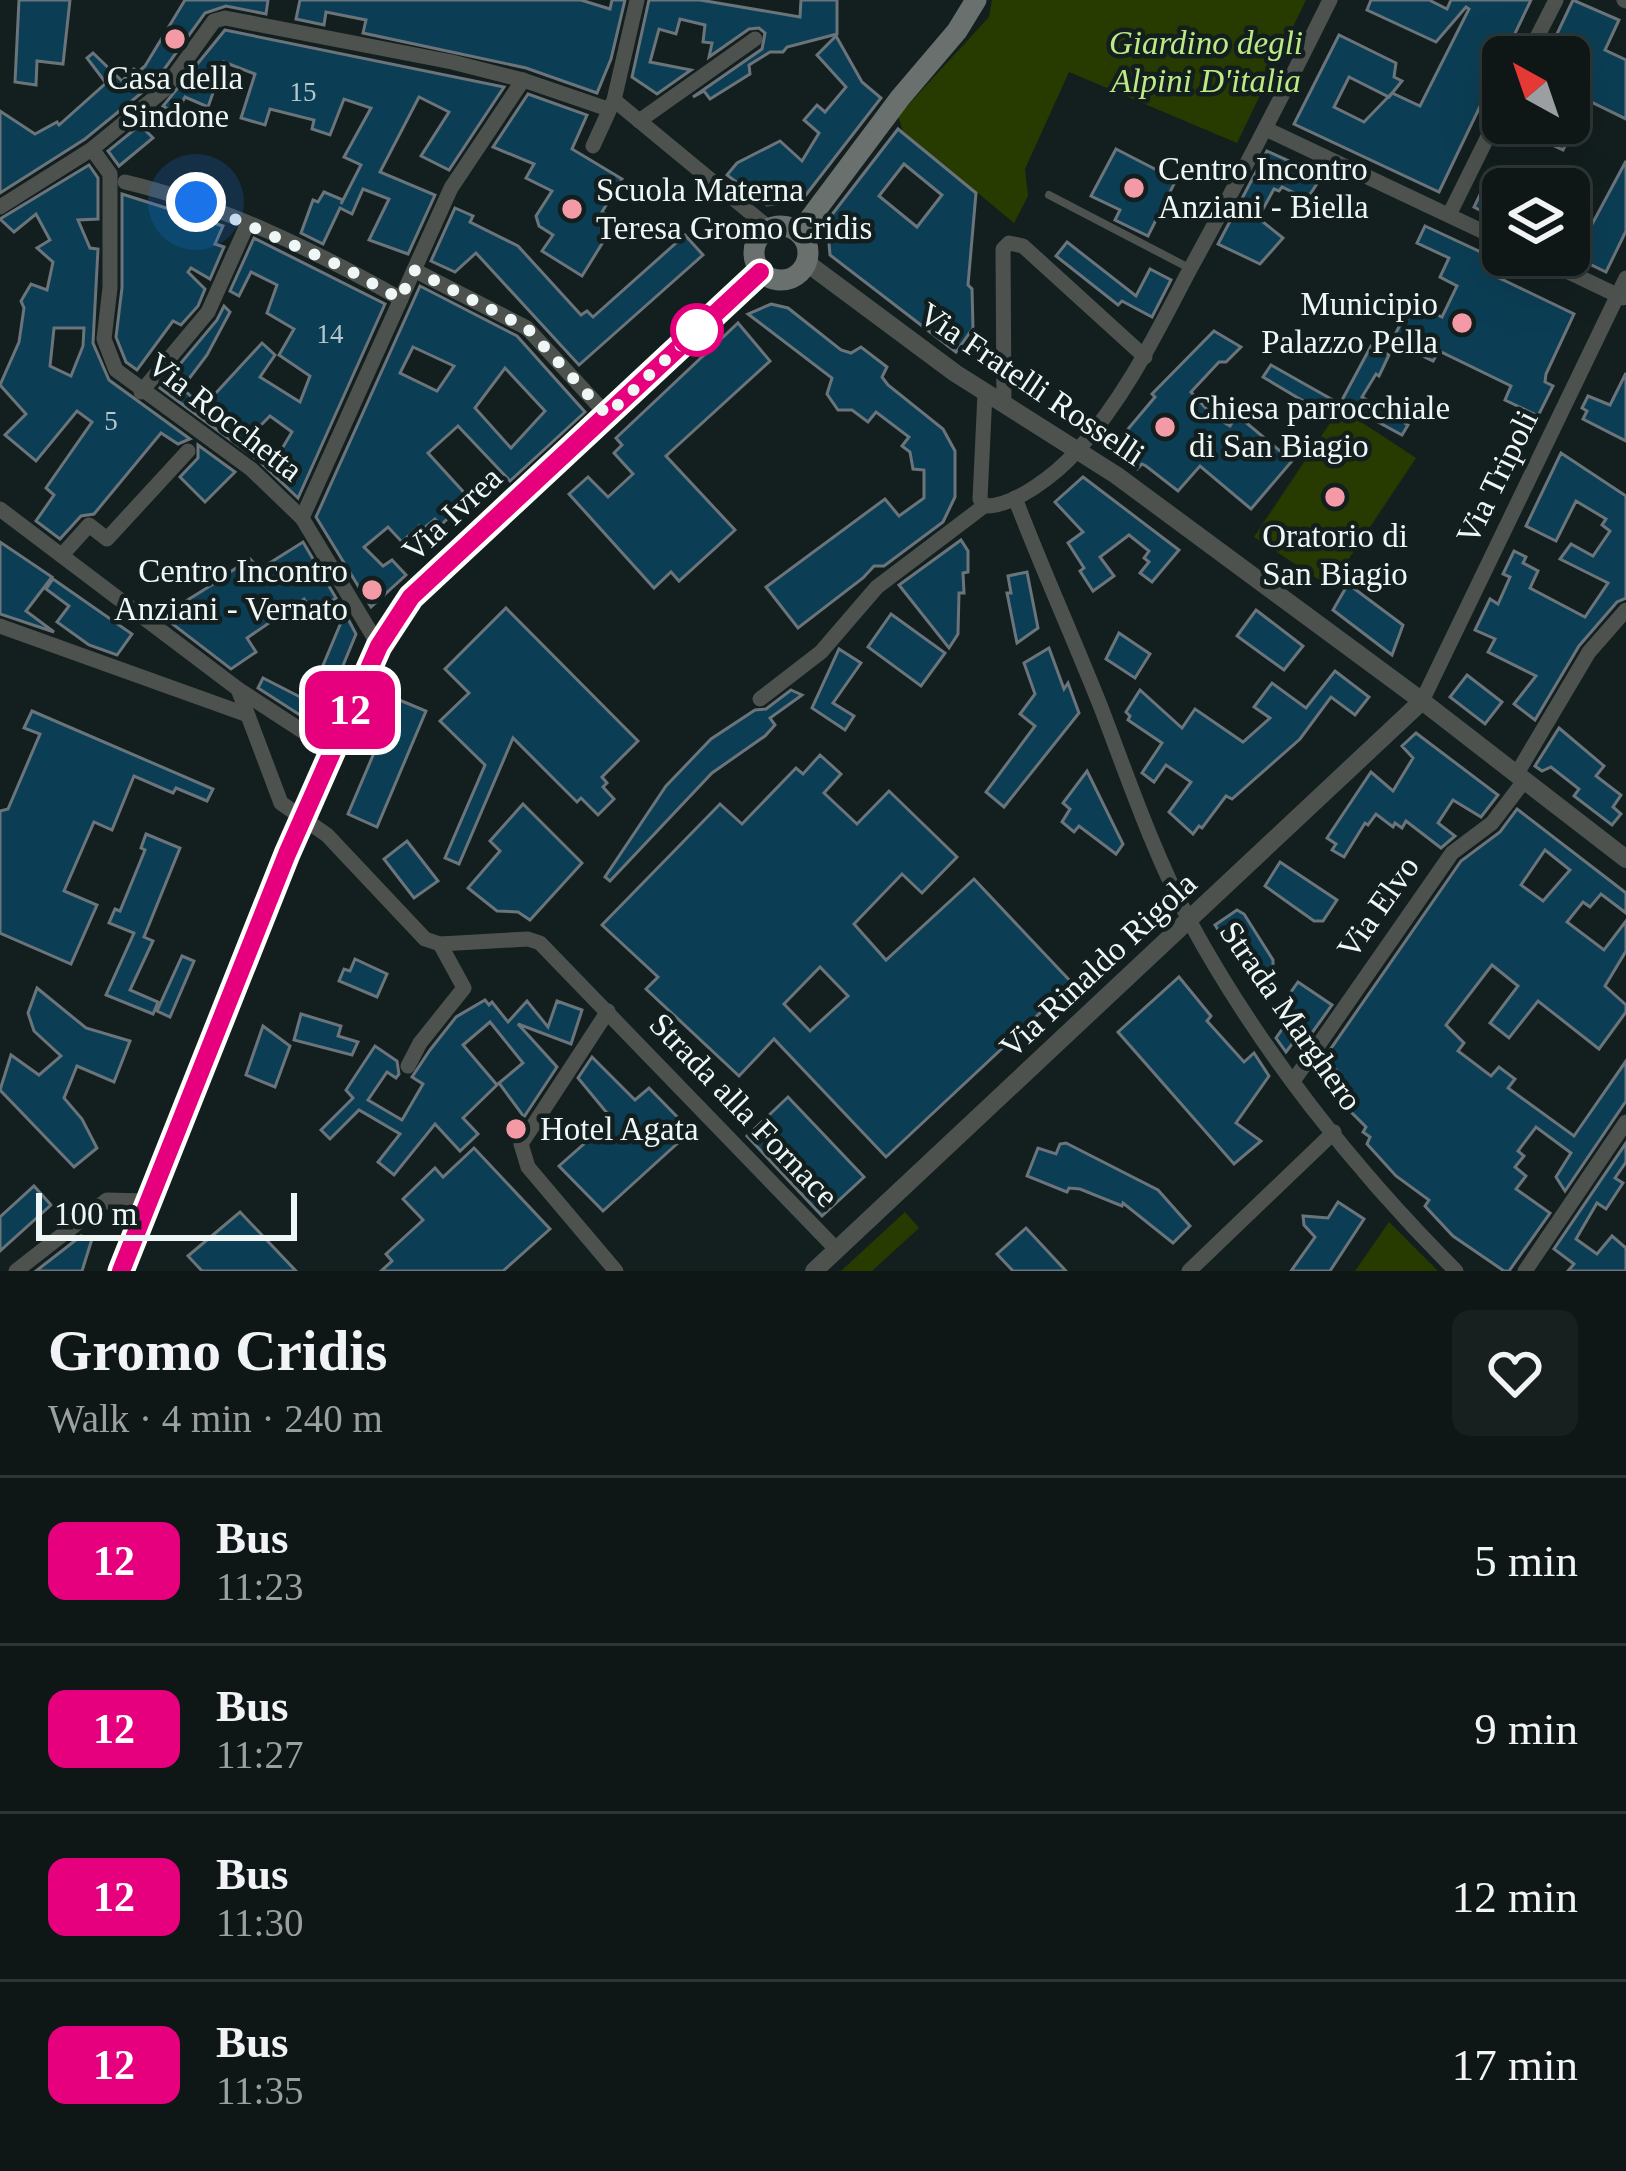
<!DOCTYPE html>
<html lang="en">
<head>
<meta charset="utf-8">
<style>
  :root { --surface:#0e1616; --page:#171f1f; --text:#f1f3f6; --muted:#9b9fa1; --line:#2e3535 }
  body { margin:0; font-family:Georgia,serif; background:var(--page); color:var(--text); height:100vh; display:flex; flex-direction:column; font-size:45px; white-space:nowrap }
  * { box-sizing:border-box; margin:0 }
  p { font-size:39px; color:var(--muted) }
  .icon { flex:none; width:66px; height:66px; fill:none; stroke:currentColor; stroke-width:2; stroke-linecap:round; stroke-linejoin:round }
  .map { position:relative; height:1271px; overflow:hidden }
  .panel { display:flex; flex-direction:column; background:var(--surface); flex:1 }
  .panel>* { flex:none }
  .badge { padding:0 24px; border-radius:18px; font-size:42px; line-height:78px }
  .needle { width:78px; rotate:320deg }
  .buttons { position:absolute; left:1482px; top:36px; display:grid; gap:24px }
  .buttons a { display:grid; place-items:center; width:108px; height:108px; border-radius:18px; background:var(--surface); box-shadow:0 12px 48px #0002,0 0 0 3px var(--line); font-size:60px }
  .scale { position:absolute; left:36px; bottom:30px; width:261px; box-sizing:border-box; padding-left:12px; border:6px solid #eff6f6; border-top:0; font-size:33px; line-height:42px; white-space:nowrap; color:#eff6f6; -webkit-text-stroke:9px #131e1e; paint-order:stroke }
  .you { position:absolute; width:60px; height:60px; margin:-30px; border:9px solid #fff; border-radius:50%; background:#1a73e8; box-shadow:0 0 0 18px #1a73e833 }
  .map>.badge { position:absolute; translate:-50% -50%; box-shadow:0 0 0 6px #fff }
  .round { display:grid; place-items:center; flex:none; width:126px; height:126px; border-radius:18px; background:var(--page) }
  .overview { display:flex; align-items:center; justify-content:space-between; height:204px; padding:0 48px }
  h1 { font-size:57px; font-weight:600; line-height:90px }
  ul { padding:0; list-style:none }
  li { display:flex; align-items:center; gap:36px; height:168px; padding:0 48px; border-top:3px solid var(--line) }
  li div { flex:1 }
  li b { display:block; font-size:45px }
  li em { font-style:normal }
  li .badge { min-width:132px; font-weight:700; text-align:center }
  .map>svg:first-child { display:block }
</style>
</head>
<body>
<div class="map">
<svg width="1626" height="1271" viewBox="0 0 1626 1271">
  <rect width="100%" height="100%" fill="#131e1e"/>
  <g fill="#273b00">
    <polygon points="992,0 1306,0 1237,143 1069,72 1025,169 1028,196 1014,223 903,131 898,116 989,17"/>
    <polygon points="1340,408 1416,458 1330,587 1254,537"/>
    <polygon points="905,1212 919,1228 872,1271 841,1271"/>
    <polygon points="1389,1222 1438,1271 1355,1271"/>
  </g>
  <g fill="#0b3e54" stroke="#6a747a" stroke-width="3" fill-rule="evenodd">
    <polygon points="19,0 70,0 63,64 37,61 36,85 15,82"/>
    <polygon points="185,0 268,0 266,14 226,6 205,13 155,82 85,139 0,193 0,111 35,134 57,122 59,125 106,83 87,58 93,53 122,81 134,69 138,72 145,66"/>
    <polygon points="300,0 581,0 610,9 612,0 625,0 611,59 597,93 526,68 363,33 366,20 326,12 324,25 296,19"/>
    <polygon points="649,0 700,0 800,17 801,0 837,0 837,34 787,47 783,52 770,52 749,65 750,74 710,99 704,91 693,97 762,49 765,33 759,28 749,29 709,57 712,43 703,42 705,25 680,19 676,34 659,29 650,62 691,70 657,94 632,77"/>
    <polygon points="1371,0 1429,0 1447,9 1451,0 1531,0 1439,192 1294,124 1339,35 1396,63 1394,77 1402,81 1389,97 1349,77 1334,107 1364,122 1392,93 1420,106 1469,9 1466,7 1436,42 1367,10"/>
    <polygon points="1573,0 1619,20 1605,50 1626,60 1626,119 1587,100 1563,150 1508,124 1569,123 1569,57 1546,57"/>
    <polygon points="225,30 504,87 449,170 421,156 449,112 419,97 380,172 435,195 408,254 369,240 389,199 363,189 352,214 340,208 323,244 301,233 313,200 318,202 324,192 343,200 341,204 361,165 344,157 371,108 344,99 330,135 312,129 314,120 270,109 265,125 241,118 255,74 224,62 208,107 185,97 176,114 163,106"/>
    <polygon points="836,36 862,82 881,98 802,200 767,205 727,175 737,163 780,141 802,161 819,133 804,120 817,105 825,112 846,87 817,55"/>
    <polygon points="528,94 587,115 572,149 622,179 602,212 616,221 582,276 542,251 553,235 539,226 536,216 552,191 526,178 534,164 493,147"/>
    <polygon points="140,125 153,138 119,166 108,151"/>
    <path d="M898 129 976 193 968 285 972 289 973 328 956 352 830 255 827 221ZM904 164 942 195 917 227 879 196Z"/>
    <polygon points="1116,149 1176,180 1148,236 1115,220 1120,210 1091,196"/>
    <polygon points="1267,151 1322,176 1307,199 1282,187 1279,191 1274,189 1258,218 1283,238 1260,264 1218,244"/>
    <polygon points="1626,161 1626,231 1606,272 1569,254 1569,217 1590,228"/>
    <path d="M89 165 98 178V219L78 220 90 248 98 249 93 343 109 380 190 439 178 444 161 433 94 514 81 516 60 539 36 521 54 495 46 488 92 422 77 411 36 461 5 435 26 414 0 385 19 342 24 308 21 301 31 284 47 290 53 262 37 248 50 240 36 214 14 232 0 219ZM54 328H84L83 346 71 376 50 366Z"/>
    <polygon points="1487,180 1503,188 1503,222 1474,207"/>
    <polygon points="122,194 223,226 215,244 224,247 210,279 191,268 188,272 205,289 198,306 181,325 173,321 137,370 126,362 116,337 122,288"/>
    <polygon points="455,208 473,216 470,222 518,246 581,315 587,311 593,317 685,235 703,255 579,365 476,253 455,272 431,261"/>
    <polygon points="1425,226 1498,260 1491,274 1574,314 1546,374 1545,382 1553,386 1538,416 1505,400 1511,386 1439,351 1433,361 1392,341 1411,302 1442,317 1457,286 1440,277 1449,258 1417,243"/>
    <path d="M254 238 385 304 298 498 258 460 160 388 217 320 224 306 230 312 207 355 182 388 203 407 262 343 275 355 260 377 300 402 310 376 279 355 294 329 267 313 277 285 251 272 239 296 230 291ZM270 416 292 432 274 462 246 440Z"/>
    <polygon points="1067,242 1136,296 1150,269 1171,280 1152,317 1122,301 1118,305 1056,256"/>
    <path d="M420 286 517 336 585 412 510 481 458 426 428 453 469 498 441 525 435 519 423 529 419 526 402 542 388 527 364 547 383 566 392 560 406 575 371 607 316 517ZM413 347 454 366 437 391 400 373ZM505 368 545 411 511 448 475 408Z"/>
    <polygon points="771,304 788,308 841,350 851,353 861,347 887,367 882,377 888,385 943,429 955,451 955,497 943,522 884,566 874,566 863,578 798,628 766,587 885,499 899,516 924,498 924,470 913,469 910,452 902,446 909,437 876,412 868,422 852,410 838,410 827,394 832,378 748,314"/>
    <polygon points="738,323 770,361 666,456 735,530 679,581 671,572 654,588 569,494 588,477 608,497 633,474 614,453 622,445 616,438"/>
    <polygon points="1214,331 1241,347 1226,362 1219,362 1191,392 1212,415 1230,426 1237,415 1292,461 1251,509 1200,466 1178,491 1146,466 1142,464 1137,469 1116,451 1117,442 1155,397 1152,394"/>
    <polygon points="1371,346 1389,355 1379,376 1376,374 1362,397 1408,425 1402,435 1341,402"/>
    <polygon points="1271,365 1333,400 1325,414 1263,377"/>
    <polygon points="1626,373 1626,441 1583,419 1587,411 1582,408 1588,396 1610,405"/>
    <polygon points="198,445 235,472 205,502 180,477 198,458"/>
    <polygon points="1561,453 1626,496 1626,598 1617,602 1579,646 1535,720 1514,704 1536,676 1488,652 1495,639 1475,630 1490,599 1498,604 1510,577 1503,574 1514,551 1526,557 1523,563 1538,571 1530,588 1585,617 1608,583 1560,559 1571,544 1593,556 1610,531 1602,525 1606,519 1576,501 1556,541 1526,526"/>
    <polygon points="1083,477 1179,550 1152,582 1140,573 1149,562 1144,558 1149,551 1129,535 1100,557 1114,576 1093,591 1080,571 1084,568 1068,543 1083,532 1055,502"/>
    <polygon points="961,540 968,551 968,572 963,573 964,593 959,593 958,634 949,648 899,585"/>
    <polygon points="0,542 52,577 26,611 54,632 0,614"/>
    <polygon points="303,542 336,598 314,613 304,599 247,638 256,652 231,669 162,616 218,581 214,577 228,568 230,572 250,559 260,569"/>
    <polygon points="1027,572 1038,628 1017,643 1007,593 1011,593 1008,576"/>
    <polygon points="53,579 132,634 117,655 89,645 57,622 69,606 46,589"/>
    <polygon points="1348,584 1403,625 1392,655 1333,610"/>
    <polygon points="506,608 638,741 602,777 607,783 603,787 614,799 598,815 581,798 577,802 513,738 459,864 445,858 485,765 440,721 469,693 445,669"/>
    <polygon points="1256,610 1303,646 1284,670 1237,636"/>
    <polygon points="345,613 356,634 320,721 314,724 258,688 263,678 308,701"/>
    <polygon points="891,614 945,653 921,686 868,647"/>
    <polygon points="1119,633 1150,654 1135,678 1106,659"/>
    <polygon points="1049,648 1064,689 1068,683 1079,713 1004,807 986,792 1035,726 1020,714 1035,694 1024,663"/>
    <polygon points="839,649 861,663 833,703 854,716 845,730 812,708"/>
    <polygon points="1335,671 1369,697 1355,715 1331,697 1300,739 1232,799 1226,796 1202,828 1199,826 1193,834 1169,812 1191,782 1166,765 1154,782 1142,773 1162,743 1128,720 1130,716 1126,712 1140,690 1182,728 1195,709 1243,742 1270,718 1254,707 1272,683 1306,708"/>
    <polygon points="1467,675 1502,702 1485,724 1450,697"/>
    <polygon points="791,690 802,695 770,718 775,725 765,736 712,773 610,881 605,877 666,786 711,739 755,710 766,709"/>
    <polygon points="397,699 426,711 377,827 348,814"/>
    <polygon points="32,711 213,789 207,801 176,788 173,793 134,776 112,830 94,822 64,891 97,905 71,964 0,933 0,811 8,809 40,734 24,728"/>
    <polygon points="1559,728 1604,766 1596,776 1621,795 1613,807 1621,814 1612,825 1574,796 1579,789 1551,767 1542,771 1535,766"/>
    <polygon points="1416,733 1498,795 1481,817 1453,800 1438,823 1455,836 1441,848 1406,821 1402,828 1395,823 1393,827 1376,814 1368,825 1365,823 1344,857 1332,850 1336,844 1327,838 1371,772 1393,791 1413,758 1402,746"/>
    <path d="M820 755 841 774 824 793 857 824 889 791 957 857 922 893 902 874 854 924 886 960 974 879 1072 983 886 1157 774 1039 739 1076 646 989 658 977 602 925 720 804 742 824 796 768 803 774ZM820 967 848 996 810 1031 784 1004Z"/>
    <polygon points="1087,771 1123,844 1116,854 1079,826 1074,832 1062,822 1070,809 1063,803"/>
    <polygon points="523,804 582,863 530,920 518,912 497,911 468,888 500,851 490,841"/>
    <path d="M1517 809 1626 893V913L1601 894 1590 907 1583 902 1567 922 1604 950 1626 921V951L1605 986 1626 1005V1012L1599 1049 1538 1001 1509 1038 1490 1023 1518 986 1492 965 1446 1025 1464 1043 1458 1051 1491 1076 1499 1067 1515 1079 1508 1088 1574 1136 1626 1061V1101L1565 1191 1556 1177 1571 1153 1536 1127 1518 1151 1524 1156 1515 1167 1526 1176 1516 1189 1550 1213 1509 1271H1504L1453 1236 1425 1206 1429 1200 1396 1176 1367 1144 1370 1137 1363 1132 1366 1127 1329 1090 1340 1073 1323 1060 1461 861 1500 832ZM1545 850 1570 870 1543 901 1521 885Z"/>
    <polygon points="146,834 180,848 144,937 153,941 130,990 158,1002 153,1014 106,995 134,933 109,923 115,909 120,911 145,850 141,848"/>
    <polygon points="407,841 438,881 414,898 384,859"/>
    <polygon points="1280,862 1337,900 1323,921 1314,921 1265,886"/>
    <polygon points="1237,910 1244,914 1273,960 1273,968 1251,982 1215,925"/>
    <polygon points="182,956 194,961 170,1017 157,1011"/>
    <polygon points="355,959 387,974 377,997 339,981 344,969 350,971"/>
    <polygon points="1179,977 1211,1016 1207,1021 1244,1062 1254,1053 1269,1076 1236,1123 1261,1141 1234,1164 1118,1032"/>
    <polygon points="1298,982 1332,1005 1309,1037 1302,1031 1286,1052 1276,1038 1290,1018 1281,1012 1281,1006"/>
    <polygon points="37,988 86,1028 130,1041 114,1082 77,1066 64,1098 82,1119 97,1148 74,1167 0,1090 11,1055 39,1075 61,1056 34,1031 28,1013"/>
    <polygon points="485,1000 489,1005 492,1002 508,1022 527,1001 548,1027 557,1001 582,1010 571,1044 518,1024 557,1067 524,1117 499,1083 523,1063 490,1022 463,1045 497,1085 463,1118 478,1134 460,1151 435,1124 394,1175 378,1162 400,1134 359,1110 330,1139 321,1130 353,1098 346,1090 375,1046 397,1061 399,1074 396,1078 387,1072 368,1100 402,1120 423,1084 412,1077 430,1050 456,1017"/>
    <polygon points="301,1014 341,1026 338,1036 358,1042 352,1055 294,1040"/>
    <polygon points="263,1026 290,1046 275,1087 246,1075"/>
    <polygon points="592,1057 635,1100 649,1088 691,1131 603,1211 559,1166 612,1119 578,1078"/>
    <polygon points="788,1097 864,1177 822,1216 747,1136"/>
    <polygon points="1066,1143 1158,1190 1190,1226 1173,1243 1123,1203 1122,1206 1080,1189 1069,1188 1067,1192 1027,1176 1038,1148 1056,1154 1060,1144"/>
    <polygon points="1626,1143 1626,1162 1615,1178 1623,1183 1606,1209 1597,1203 1576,1239 1597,1254 1612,1236 1626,1248 1626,1271 1568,1271 1574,1264 1554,1249"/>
    <polygon points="474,1148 550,1229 503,1271 381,1271 392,1261 386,1254 423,1220 403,1199 435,1168 443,1177"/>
    <polygon points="34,1186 51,1205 0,1251 0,1217"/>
    <polygon points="1338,1202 1364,1219 1330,1271 1291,1271 1315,1237 1304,1225 1303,1216 1328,1218"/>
    <polygon points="240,1212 260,1233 296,1271 202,1271 188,1256"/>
    <polygon points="1026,1228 1066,1271 1013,1271 997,1254"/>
    <polygon points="81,1236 92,1239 82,1271 36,1271"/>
  </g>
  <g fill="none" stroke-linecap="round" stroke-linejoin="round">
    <polyline stroke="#4d524f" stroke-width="8" points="1049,195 1191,269"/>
    <g stroke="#4d524f" stroke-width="15">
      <polyline points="1624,0 1626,1"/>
      <polyline points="1527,57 1556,0"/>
      <polyline points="614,100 769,228"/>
      <polyline points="639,121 755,39"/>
      <polyline points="1266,129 1503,241"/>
      <polyline points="593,146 614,100 637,0"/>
      <polyline points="92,149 110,174 110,288 104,339 116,370 251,469 302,518 379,646"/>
      <path d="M125 182C222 205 314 250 401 299"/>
      <polyline points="0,207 92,149 164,90 214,21 225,18 452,62 523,80 608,109"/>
      <polyline points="1449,215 1503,106"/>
      <polyline points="1533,255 1623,298"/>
      <polyline points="414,270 527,328 607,415"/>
      <polyline points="141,392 208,312 248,223"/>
      <path d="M985 393 980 499 984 506C1015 507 1056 474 1077 451 1125 398 1156 334 1189 271 1238 182 1285 91 1330 0"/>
      <polyline points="1004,405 1003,249 1009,243 1023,246 1145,357"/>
      <path d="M1015 498C1042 569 1074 639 1102 710 1129 781 1154 854 1190 922 1259 1049 1354 1169 1456 1271"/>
      <polyline points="0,509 238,689 333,751"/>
      <polyline points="302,518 451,188 523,80"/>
      <polyline points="62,555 89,525 107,539 188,451"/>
      <polyline points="0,626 245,714"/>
      <polyline points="238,689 281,803 327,835 425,939 440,944 528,939 540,943 837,1250"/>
      <polyline points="760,699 821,652 877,587 984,506"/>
      <polyline points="1422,701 1626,278"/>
      <polyline points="1516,775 1589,652 1626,610"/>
      <polyline points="608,1011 521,1144 528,1167 616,1271"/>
      <polyline points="408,1066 420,1043 464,988 440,944"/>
      <polyline points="1294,1080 1452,853 1492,823 1524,781"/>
      <polyline points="16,1271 107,1200 146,1201"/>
      <polyline points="1189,1271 1334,1132"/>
      <polyline points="1525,1271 1626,1122"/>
    </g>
    <g stroke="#4d524f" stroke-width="18">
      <polyline points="807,263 955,373 1116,475 1422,701 1626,859"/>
      <polyline points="814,1271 1422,701"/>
    </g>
    <g stroke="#69706d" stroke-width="21">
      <circle cx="781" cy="253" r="27"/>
      <polyline points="799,233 900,98 957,31 976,0"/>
      <polyline points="121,1271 287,853 379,646 411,597 760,271"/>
    </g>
  </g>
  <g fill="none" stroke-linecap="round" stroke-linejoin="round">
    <g stroke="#fff" stroke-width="27">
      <polyline id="line" points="121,1271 287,854 379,646 411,597 760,272"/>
    </g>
    <use href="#line" stroke="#e6007e" stroke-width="18"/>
    <polyline stroke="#eff6f6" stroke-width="12" stroke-dasharray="0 21.6" points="196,202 345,268 400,299 414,270 527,328 607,415 697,330"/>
  </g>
  <g fill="#f49aa6" stroke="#131e1e" stroke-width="4.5">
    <circle cx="175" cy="39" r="12"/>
    <circle cx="1134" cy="188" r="12"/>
    <circle cx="572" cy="209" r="12"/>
    <circle cx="1462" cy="323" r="12"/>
    <circle cx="1165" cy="427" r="12"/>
    <circle cx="1335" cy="497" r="12"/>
    <circle cx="372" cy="590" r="12"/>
    <circle cx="516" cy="1129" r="12"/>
  </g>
  <circle fill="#fff" stroke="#e6007e" stroke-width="6" cx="697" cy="330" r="24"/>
  <g text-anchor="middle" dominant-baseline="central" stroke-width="9" stroke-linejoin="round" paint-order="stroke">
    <g font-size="27" fill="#b6c8ce">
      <text x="303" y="92">15</text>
      <text x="330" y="334">14</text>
      <text x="111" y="421">5</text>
    </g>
    <g font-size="33" font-style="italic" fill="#beea85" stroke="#131e1e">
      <text x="1206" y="43">Giardino degli<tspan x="1206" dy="38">Alpini D'italia</tspan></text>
    </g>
    <g font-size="33" fill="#eff6f6" stroke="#131e1e" text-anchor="start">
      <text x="175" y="78" text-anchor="middle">Casa della<tspan x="175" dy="38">Sindone</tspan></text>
      <text x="1158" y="169">Centro Incontro<tspan x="1158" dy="38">Anziani - Biella</tspan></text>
      <text x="596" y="190">Scuola Materna<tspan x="596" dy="38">Teresa Gromo Cridis</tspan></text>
      <text x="1438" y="304" text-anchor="end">Municipio<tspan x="1438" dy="38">Palazzo Pella</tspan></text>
      <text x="1189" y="408">Chiesa parrocchiale<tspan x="1189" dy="38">di San Biagio</tspan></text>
      <text x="1335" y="536" text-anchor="middle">Oratorio di<tspan x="1335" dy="38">San Biagio</tspan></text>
      <text x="348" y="571" text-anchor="end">Centro Incontro<tspan x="348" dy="38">Anziani - Vernato</tspan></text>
      <text x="540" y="1129">Hotel Agata</text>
    </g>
    <g font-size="33" fill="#eff6f6" stroke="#131e1e">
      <text transform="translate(1032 384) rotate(34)">Via Fratelli Rosselli</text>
      <text transform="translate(225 417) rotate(38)">Via Rocchetta</text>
      <text transform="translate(1497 477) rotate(-64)">Via Tripoli</text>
      <text transform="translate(452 514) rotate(-43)">Via Ivrea</text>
      <text transform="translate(1378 907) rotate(-55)">Via Elvo</text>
      <text transform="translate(1098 965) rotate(-43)">Via Rinaldo Rigola</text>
      <text transform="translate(1291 1016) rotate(55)">Strada Marghero</text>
      <text transform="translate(744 1110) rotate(46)">Strada alla Fornace</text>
    </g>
  </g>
</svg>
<div class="buttons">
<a><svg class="needle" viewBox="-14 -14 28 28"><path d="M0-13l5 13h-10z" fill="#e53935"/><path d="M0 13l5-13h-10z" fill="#9b9fa1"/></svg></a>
<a><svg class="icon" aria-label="layers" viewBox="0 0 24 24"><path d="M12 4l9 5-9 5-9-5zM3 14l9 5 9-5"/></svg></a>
</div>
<div class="scale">100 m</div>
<div class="you" style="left:196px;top:202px"></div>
<b class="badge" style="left:350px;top:710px;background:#e6007e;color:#fff">12</b>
</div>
<section class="panel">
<div class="overview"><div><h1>Gromo Cridis</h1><p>Walk · 4 min · 240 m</p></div><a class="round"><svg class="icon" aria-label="heart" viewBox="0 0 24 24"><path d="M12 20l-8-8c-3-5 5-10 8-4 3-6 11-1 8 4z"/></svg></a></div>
<ul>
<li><span class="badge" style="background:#e6007e;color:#fff">12</span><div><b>Bus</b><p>11:23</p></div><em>5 min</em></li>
<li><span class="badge" style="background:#e6007e;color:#fff">12</span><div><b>Bus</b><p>11:27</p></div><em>9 min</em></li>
<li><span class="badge" style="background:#e6007e;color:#fff">12</span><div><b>Bus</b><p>11:30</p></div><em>12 min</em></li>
<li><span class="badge" style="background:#e6007e;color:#fff">12</span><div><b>Bus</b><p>11:35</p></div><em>17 min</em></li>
</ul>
</section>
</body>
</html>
